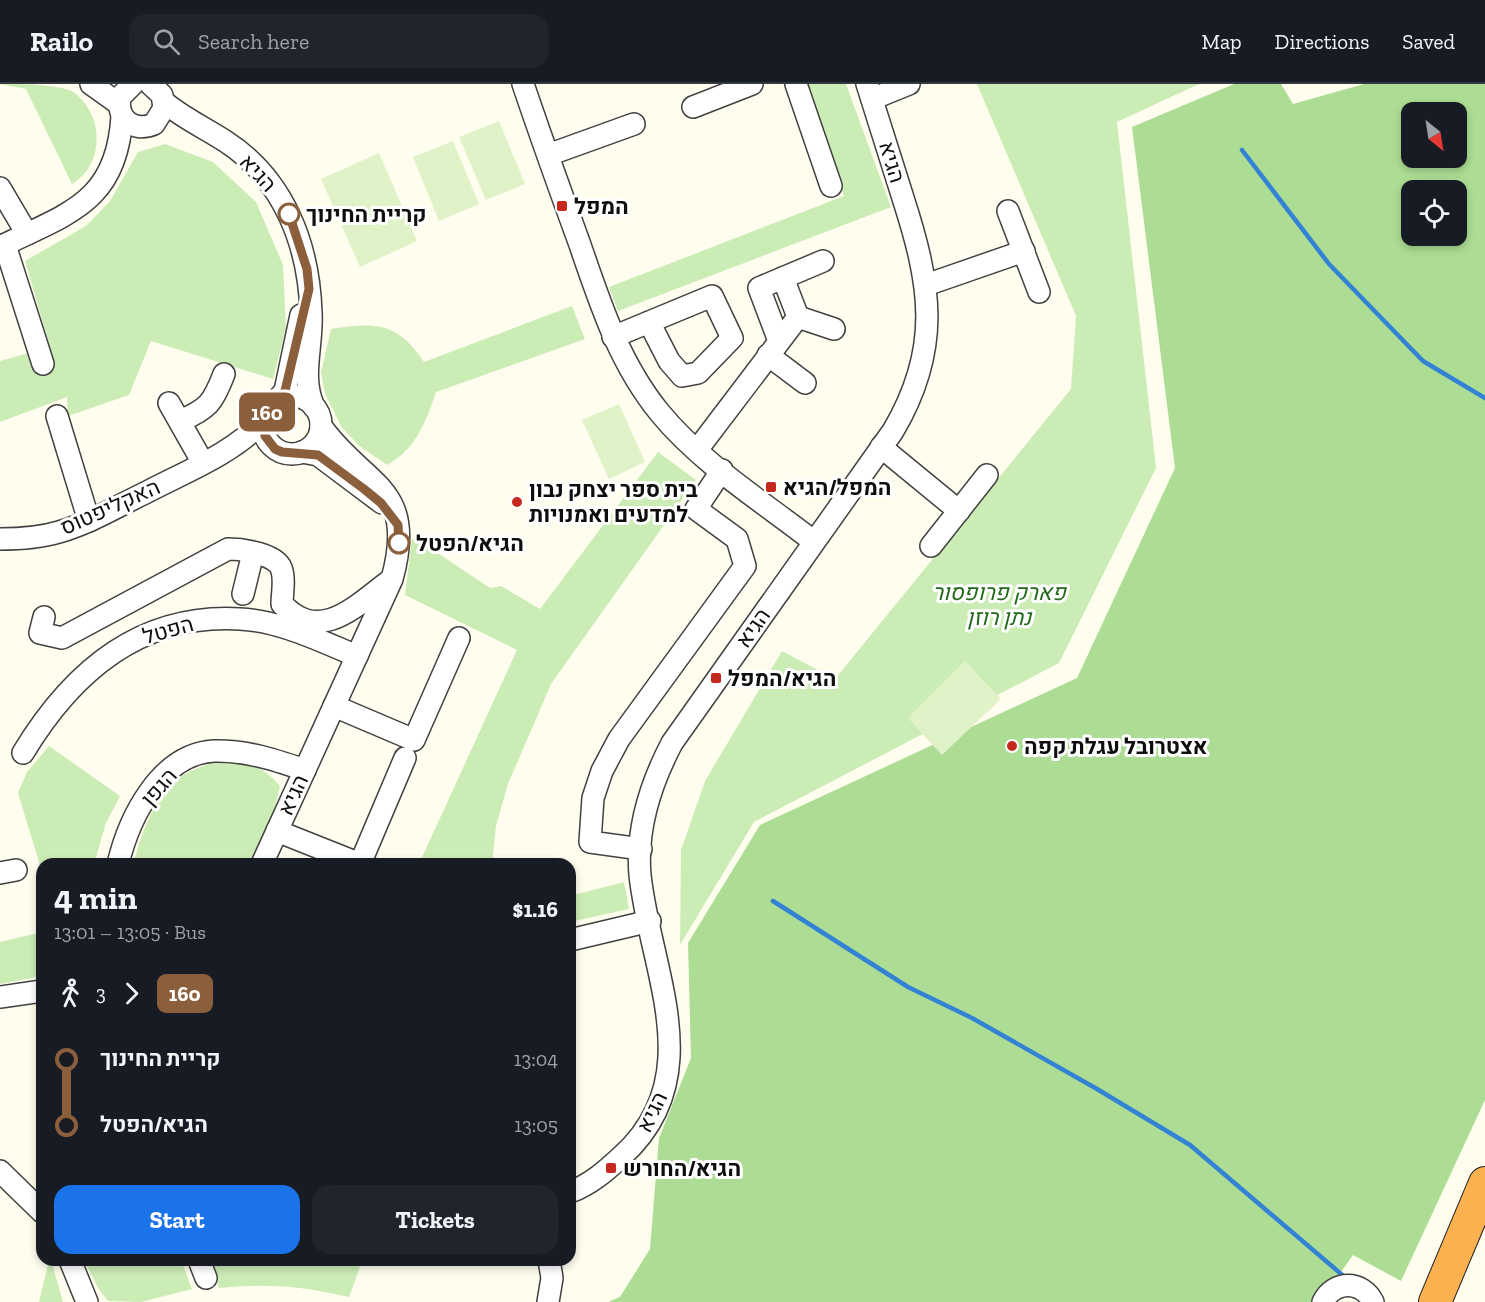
<!DOCTYPE html>
<html lang="en">
<head>
<meta charset="utf-8">
<style>
  :root { --surface:#171b24; --page:#20242c; --text:#f1f3f6; --muted:#9ea1a6; --line:#363941; --accent:#1a73e8 }
  body { margin:0; font-family:"Zilla Slab",Heebo,serif; background:var(--page); color:var(--text); height:100vh; display:flex; flex-direction:column; font-size:22px; white-space:nowrap }
  * { box-sizing:border-box; margin:0 }
  p { font-size:20px; color:var(--muted) }
  .icon { flex:none; width:33px; height:33px; fill:none; stroke:currentColor; stroke-width:2; stroke-linecap:round; stroke-linejoin:round }
  .map { position:relative; flex:1; overflow:hidden }
  .drawer { position:absolute; left:36px; top:774px; width:540px; height:408px; display:flex; flex-direction:column; background:var(--surface); border-radius:18px; box-shadow:0 3px 9px #0003 }
  .drawer>* { flex:none }
  .badge { padding:0 12px; border-radius:9px; font-size:21px; line-height:39px }
  .needle { width:39px; rotate:150deg }
  .buttons { position:absolute; left:1401px; top:18px; display:grid; gap:12px }
  .buttons a { display:grid; place-items:center; width:66px; height:66px; border-radius:12px; background:var(--surface); box-shadow:0 3px 9px #0003; font-size:30px }
  .map>.badge { position:absolute; translate:-50% -50%; box-shadow:0 0 0 3px #fff }
  .legs { display:flex; align-items:center; gap:9px; height:66px; padding:0 18px; font-size:20px }
  .legs p { margin-inline-start:auto }
  .headline { display:flex; align-items:center; justify-content:space-between; height:102px; padding:0 18px }
  h1 { font-size:33px; font-weight:700; line-height:45px }
  .cta { display:flex; gap:12px; margin-top:auto; padding:12px 18px }
  .cta a { flex:1; height:69px; border-radius:18px; background:var(--accent); color:#fff; font-size:24px; font-weight:700; line-height:69px; text-align:center }
  .cta a+a { background:var(--page); color:var(--text) }
  ul { padding:0 18px; list-style:none }
  li { display:flex; align-items:center; gap:21px; height:66px; font-size:22px }
  li i { display:grid; place-items:center; width:9px; height:100%; margin:0 8px; background:currentColor }
  li i::after { content:''; width:15px; height:15px; margin:-8px; border:4px solid; border-radius:50%; background:var(--surface) }
  li p { margin-inline-start:auto }
  li:first-child i { background:linear-gradient(#0000 50%,currentColor 0) }
  li:last-child i { background:linear-gradient(currentColor 50%,#0000 0) }
  header { display:flex; align-items:center; gap:36px; box-sizing:border-box; height:84px; padding:0 30px; background:var(--surface); border-bottom:2px solid var(--line) }
  header strong { font-size:28px }
  nav { display:flex; gap:33px; margin-inline-start:auto; font-size:21px }
  .search { width:420px; height:54px; background:var(--page); display:flex; align-items:center; gap:15px; box-sizing:border-box; padding:0 21px; border-radius:18px; color:var(--muted); font-size:22px }
  .map>svg:first-child { display:block }
</style>
</head>
<body>
<header>
<strong>Railo</strong>
<div class="search"><svg class="icon" aria-label="search" viewBox="0 0 24 24"><circle cx="10" cy="10" r="6"/><path d="M15 15l6 6"/></svg>Search here</div>
<nav><a>Map</a><a>Directions</a><a>Saved</a></nav>
</header>
<div class="map">
<svg width="1485" height="1218" viewBox="0 0 1485 1218">
  <rect width="100%" height="100%" fill="#fffdee"/>
  <g fill="#ccecb6">
    <path d="M0 0C21 0 54 0 72 7 104 29 106 80 72 100L26 5Z"/>
    <polygon points="806,0 846,0 891,123 618,227 609,203 844,112"/>
    <polygon points="977,0 1199,0 1117,38 1156,384 1059,579 754,738 680,861 681,766 705,697 782,567 835,595 1071,305 1076,232"/>
    <polygon points="165,60 213,78 256,118 283,181 286,244 273,295 151,257 129,311 68,332 67,313 0,338 0,277 50,263 25,177 86,142 110,117 138,68"/>
    <path d="M572 222 585 255 436 308C426 338 416 365 387 381L358 361 341 342 325 310 321 288 331 245C375 238 398 238 424 278Z"/>
    <polygon points="658,368 696,396 551,600 508,700 496,742 492,780 419,780 517,566 405,511 412,455 425,454 427,462 490,504 501,502 540,525"/>
    <polygon points="49,662 120,712 106,739 94,780 42,780 42,788 18,709 27,688"/>
    <path d="M216 677C245 678 259 678 280 702L274 727 251 780H134C138 757 155 713 173 698 185 688 201 683 216 677Z"/>
    <polygon points="624,798 629,825 570,838 570,812"/>
    <polygon points="42,848 42,892 0,900 0,858"/>
    <polygon points="49,1176 51,1176 63,1218 39,1218"/>
    <polygon points="84,1176 181,1176 192,1205 141,1218 108,1217 98,1204"/>
    <path d="M210 1176H344L360 1183 349 1213C303 1202 266 1199 219 1204Z"/>
  </g>
  <path fill="#addd94" fill-rule="evenodd" d="M1234 0H1281L1293 20 1364 0H1485V1016L1401 1197 1353 1171 1320 1218H608L620 1213 650 1165 659 1054 691 974 688 859 760 741 1077 594 1175 384 1132 43ZM1412 28H1456V74H1412ZM1412 106H1456V152H1412Z"/>
  <g fill="#dff2c8">
    <polygon points="499,37 525,100 486,116 459,53"/>
    <polygon points="453,57 479,120 439,137 413,73"/>
    <polygon points="379,69 417,157 360,183 321,95"/>
    <polygon points="619,320 645,378 609,395 582,336"/>
    <polygon points="965,577 1001,615 942,671 908,634"/>
  </g>
  <g fill="none" stroke-linecap="round" stroke-linejoin="round">
    <g stroke="#3382d4" stroke-width="4.5">
      <polyline points="1242,66 1329,180 1423,277 1485,314"/>
      <polyline points="773,817 908,903 972,934 1097,1005 1190,1061 1347,1195"/>
    </g>
    <g stroke="#414141" stroke-width="24">
      <g id="minor">
        <polyline points="91,0 119,20"/>
        <path d="M133 0 120 13C116 35 134 49 154 40L164 24 162 11 150 0"/>
        <path d="M523 0C541 53 560 106 579 158 600 219 619 279 660 329 701 379 763 418 813 457"/>
        <polyline points="796,0 831,102"/>
        <polyline points="872,15 909,0"/>
        <path d="M164 18C183 34 205 44 225 57 284 95 309 161 311 229 313 261 300 293 314 323"/>
        <polyline points="693,23 752,0"/>
        <polyline points="548,71 634,40"/>
        <polyline points="0,104 27,150"/>
        <polyline points="1008,127 1039,208"/>
        <polyline points="5,161 43,280"/>
        <path d="M0 163C68 129 117 119 122 32"/>
        <polyline points="926,201 1024,167"/>
        <polyline points="798,233 834,245"/>
        <polyline points="613,253 712,212 732,254 698,289 682,292 669,277 649,238"/>
        <polyline points="779,257 759,204 823,177"/>
        <polyline points="768,271 805,299"/>
        <circle cx="292" cy="341" r="29"/>
        <polyline points="275,318 285,307 301,231"/>
        <polyline points="169,319 203,379"/>
        <polyline points="57,332 89,437"/>
        <path d="M180 337C208 325 213 319 224 290"/>
        <polyline points="881,363 959,427"/>
        <polyline points="697,366 798,233 783,194"/>
        <polyline points="302,368 318,371 382,419"/>
        <path d="M0 455C20 455 39 454 59 448 90 439 118 422 147 408 187 387 232 370 263 337"/>
        <polyline points="931,462 987,391"/>
        <polyline points="243,510 253,469"/>
        <path d="M44 533 40 549 62 554 228 465C242 465 279 470 282 487 285 497 282 510 282 520 319 560 355 523 389 497"/>
        <polyline points="334,622 414,656 459,554"/>
        <path d="M23 669C72 588 140 529 240 535 281 537 320 557 357 572"/>
        <polyline points="277,747 360,780"/>
        <polyline points="641,765 590,758 593,714 602,687 619,655 745,482 737,455 696,425 722,386"/>
        <path d="M118 780C129 734 160 670 214 667 246 666 275 676 305 686"/>
        <path d="M262 780 392 495C418 401 364 403 321 342"/>
        <polyline points="360,780 405,674"/>
        <polyline points="0,789 16,786"/>
        <polyline points="570,856 650,837"/>
        <polyline points="0,913 42,907"/>
        <polyline points="0,1087 42,1128"/>
        <path d="M570 1108C590 1101 607 1086 622 1072 710 992 650 887 640 791 636 745 651 699 672 659L893 347C942 264 931 201 903 114 891 76 879 38 867 0"/>
        <polyline points="70,1176 87,1218"/>
        <polyline points="199,1176 206,1194"/>
        <polyline points="548,1218 552,1194 549,1176"/>
        <path d="M1323 1218C1334 1196 1362 1196 1373 1218"/>
      </g>
    </g>
    <g stroke="#1f1f1f" stroke-width="34">
      <polyline id="highway" points="1435,1218 1485,1099"/>
    </g>
    <use href="#minor" stroke="#fff" stroke-width="21"/>
    <use href="#highway" stroke="#fbb150" stroke-width="32"/>
  </g>
  <g fill="none" stroke-linecap="round" stroke-linejoin="round">
    <g stroke="#fff" stroke-width="14">
      <polyline id="line-1" points="289,130 307,185 309,205 285,307 270,323 263,337 265,352 275,365 282,368 318,371 364,405 381,419 398,441 399,459"/>
    </g>
    <use href="#line-1" stroke="#8b5e3c" stroke-width="9"/>
  </g>
  <g fill="#c5281e" stroke="#fff" stroke-width="2">
    <rect x="556" y="116" width="12" height="12" rx="3"/>
    <rect x="765" y="397" width="12" height="12" rx="3"/>
    <circle cx="517" cy="418" r="6"/>
    <rect x="710" y="588" width="12" height="12" rx="3"/>
    <circle cx="1012" cy="662" r="6"/>
    <rect x="605" y="1078" width="12" height="12" rx="3"/>
  </g>
  <g fill="#fff" stroke="#8b5e3c" stroke-width="3">
    <circle cx="289" cy="130" r="10"/>
    <circle cx="399" cy="459" r="10"/>
  </g>
  <g text-anchor="middle" dominant-baseline="central" stroke-width="6" stroke-linejoin="round" paint-order="stroke">
    <g font-size="22" fill="#0e0e0e" stroke="#fff">
      <text transform="translate(892 78) rotate(73)">הגיא</text>
      <text transform="translate(258 89) rotate(47)">הגיא</text>
      <text transform="translate(110 423) rotate(-24)">האקליפטוס</text>
      <text transform="translate(753 544) rotate(-55)">הגיא</text>
      <text transform="translate(168 546) rotate(-16)">הפטל</text>
      <text transform="translate(159 703) rotate(-49)">הגפן</text>
      <text transform="translate(293 711) rotate(-65)">הגיא</text>
      <text transform="translate(652 1028) rotate(-64)">הגיא</text>
    </g>
    <g font-size="22" font-weight="bold" fill="#0e0e0e" stroke="#fff" text-anchor="start">
      <text x="574" y="122">המפל</text>
      <text x="783" y="403">המפל/הגיא</text>
      <text x="529" y="405">בית ספר יצחק נבון<tspan x="529" dy="25">למדעים ואמנויות</tspan></text>
      <text x="728" y="594">הגיא/המפל</text>
      <text x="1024" y="662">אצטרובל עגלת קפה</text>
      <text x="623" y="1084">הגיא/החורש</text>
    </g>
    <g font-size="22" font-weight="bold" fill="#0e0e0e" stroke="#fff" text-anchor="start">
      <text x="306" y="130">קריית החינוך</text>
      <text x="416" y="459">הגיא/הפטל</text>
    </g>
    <g font-size="22" font-style="italic" fill="#22691a" stroke="#fff">
      <text x="999" y="508">פארק פרופסור<tspan x="999" dy="25">נתן רוזן</tspan></text>
    </g>
  </g>
</svg>
<div class="buttons">
<a><svg class="needle" viewBox="-14 -14 28 28"><path d="M0-13l5 13h-10z" fill="#e53935"/><path d="M0 13l5-13h-10z" fill="#9ea1a6"/></svg></a>
<a><svg class="icon" aria-label="locate" viewBox="0 0 24 24"><circle cx="12" cy="12" r="6"/><path d="M12 2v4M12 18v4M2 12h4M18 12h4"/></svg></a>
</div>
<b class="badge" style="left:267px;top:328px;background:#8b5e3c;color:#fff">160</b>
<section class="drawer">
<div class="headline"><div><h1>4 min</h1><p>13:01 – 13:05 · Bus</p></div><b>$1.16</b></div>
<div class="legs"><svg class="icon" aria-label="walk" viewBox="0 0 24 24"><circle cx="13" cy="4" r="2"/><path d="M13 8l-2 6 4 7M11 14l-3 7M7 12l3-4h3l4 4"/></svg>3<svg class="icon" aria-label="forward" viewBox="0 0 24 24"><path d="M9 5l7 7-7 7"/></svg><b class="badge" style="background:#8b5e3c;color:#fff">160</b></div>
<ul>
<li><i style="color:#8b5e3c"></i><b>קריית החינוך</b><p>13:04</p></li>
<li><i style="color:#8b5e3c"></i><b>הגיא/הפטל</b><p>13:05</p></li>
</ul>
<div class="cta"><a>Start</a><a>Tickets</a></div>
</section>
</div>
</body>
</html>
